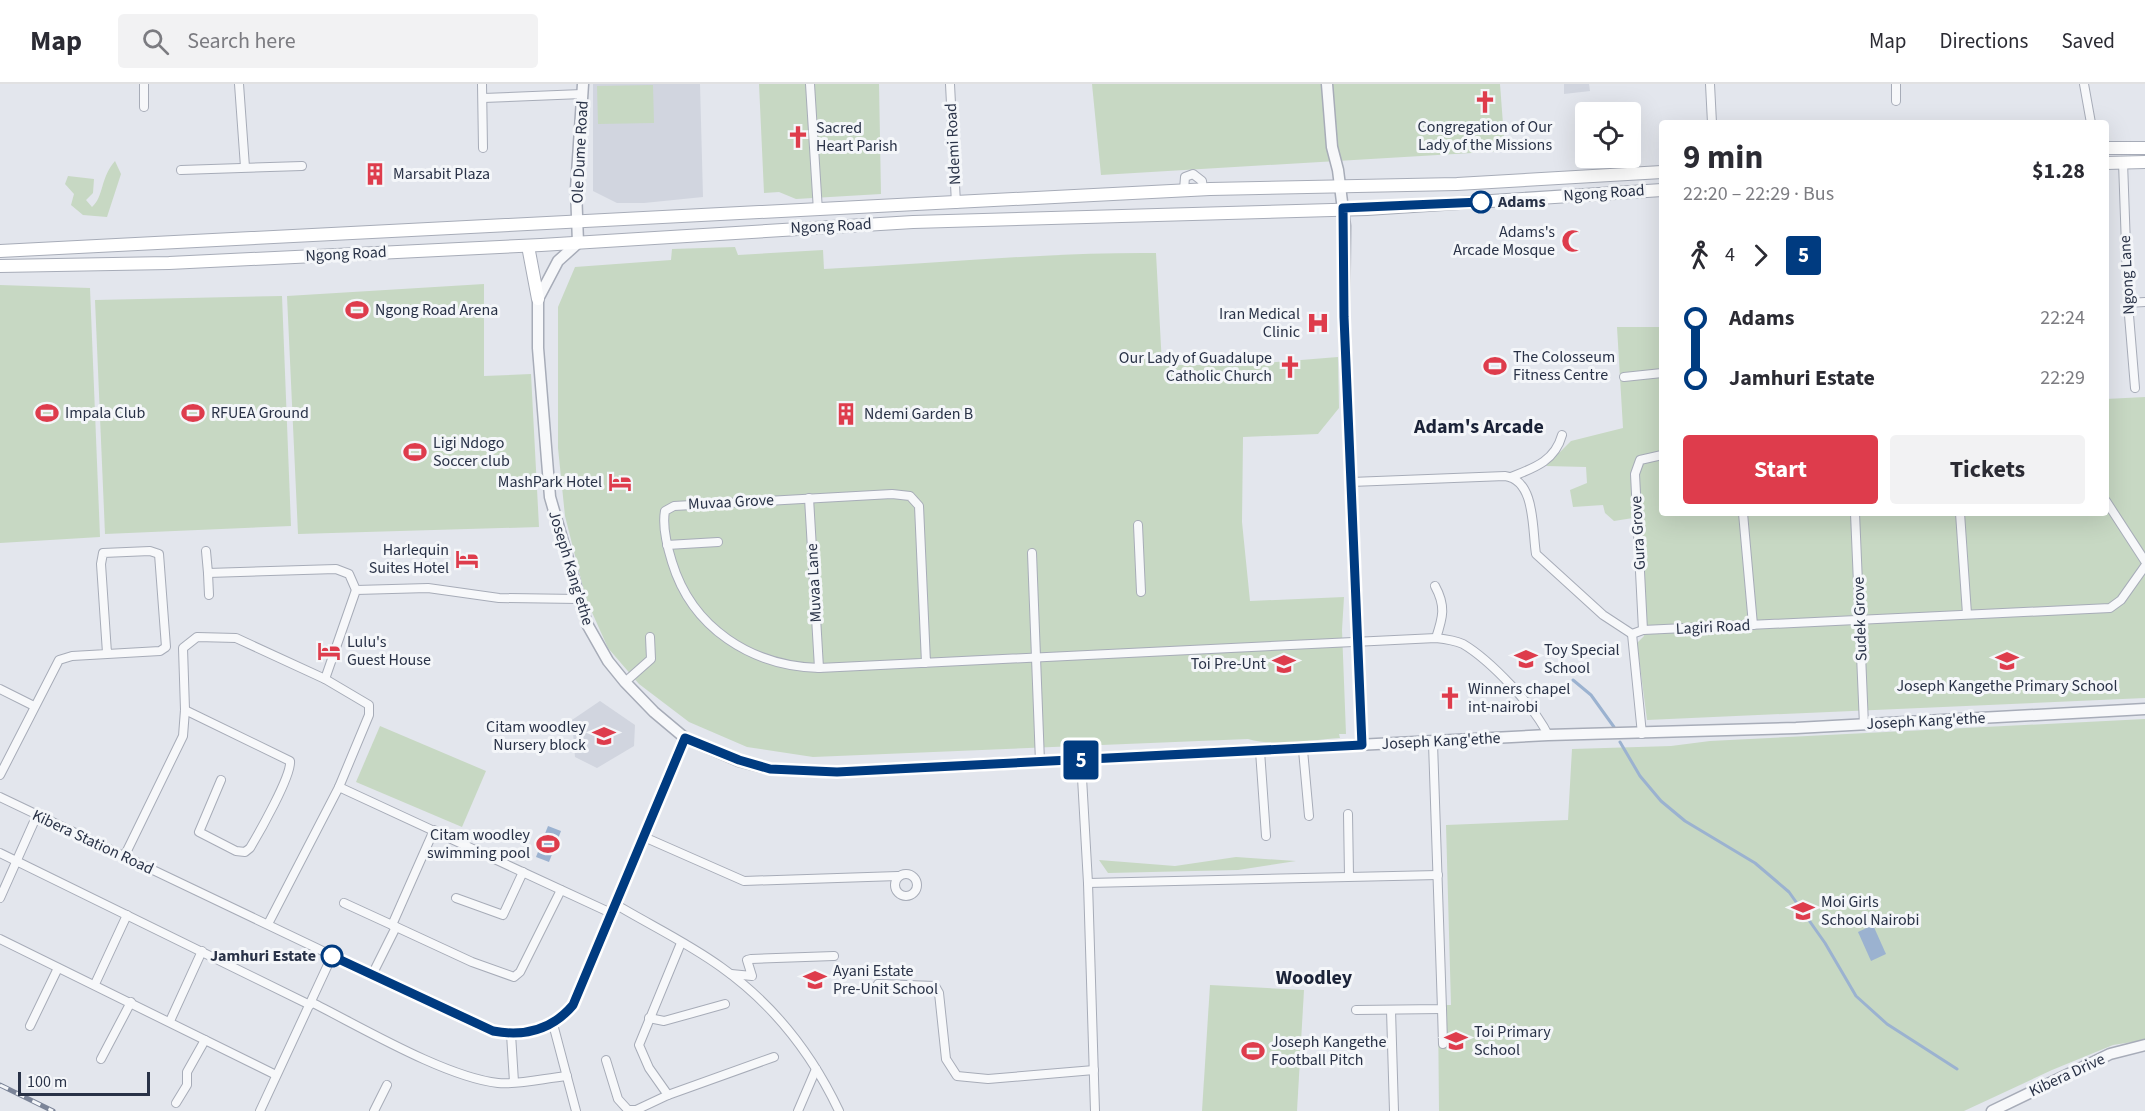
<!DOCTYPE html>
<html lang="en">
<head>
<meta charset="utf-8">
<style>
  :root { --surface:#fff; --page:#f2f2f3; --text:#2b2b33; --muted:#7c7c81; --line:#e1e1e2; --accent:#de3c4c }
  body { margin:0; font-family:"Source Sans 3",sans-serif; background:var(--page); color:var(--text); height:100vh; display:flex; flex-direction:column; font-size:22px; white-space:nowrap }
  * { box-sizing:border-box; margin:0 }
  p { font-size:20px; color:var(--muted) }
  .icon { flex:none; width:33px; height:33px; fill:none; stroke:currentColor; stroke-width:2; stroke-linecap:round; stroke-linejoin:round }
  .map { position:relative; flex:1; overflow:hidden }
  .side { position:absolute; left:1659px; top:36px; width:450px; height:396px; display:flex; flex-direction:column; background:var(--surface); border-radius:6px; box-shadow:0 6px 24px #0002 }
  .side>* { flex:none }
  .badge { padding:0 12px; border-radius:4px; font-size:21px; line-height:39px }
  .buttons { position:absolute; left:1575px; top:18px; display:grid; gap:12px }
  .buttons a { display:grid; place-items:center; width:66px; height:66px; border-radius:6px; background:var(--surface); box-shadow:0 6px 24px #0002; font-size:30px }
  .scale { position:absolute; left:18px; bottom:15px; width:132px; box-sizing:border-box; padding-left:6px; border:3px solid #293247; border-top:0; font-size:16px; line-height:21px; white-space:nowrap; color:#293247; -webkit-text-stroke:4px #f4f6f9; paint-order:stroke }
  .map>.badge { position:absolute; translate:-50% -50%; box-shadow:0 0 0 3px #fff }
  .legs { display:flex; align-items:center; gap:9px; height:66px; padding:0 24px; font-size:20px }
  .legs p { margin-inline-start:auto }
  .headline { display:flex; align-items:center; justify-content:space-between; height:102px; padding:0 24px }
  h1 { font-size:33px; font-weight:700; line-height:45px }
  .action { display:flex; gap:12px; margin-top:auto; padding:12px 24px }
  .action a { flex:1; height:69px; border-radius:6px; background:var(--accent); color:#fff; font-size:24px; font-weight:700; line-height:69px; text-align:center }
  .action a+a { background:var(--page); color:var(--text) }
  ul { padding:0 24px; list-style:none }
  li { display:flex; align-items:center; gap:21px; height:60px; font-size:22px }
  li i { display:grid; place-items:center; width:9px; height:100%; margin:0 8px; background:currentColor }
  li i::after { content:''; width:15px; height:15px; margin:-8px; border:4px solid; border-radius:50%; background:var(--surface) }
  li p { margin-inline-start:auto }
  li:first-child i { background:linear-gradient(#0000 50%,currentColor 0) }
  li:last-child i { background:linear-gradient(currentColor 50%,#0000 0) }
  header { display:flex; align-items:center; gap:36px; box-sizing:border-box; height:84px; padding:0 30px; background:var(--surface); border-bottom:2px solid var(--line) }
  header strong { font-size:28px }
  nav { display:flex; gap:33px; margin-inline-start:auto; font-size:21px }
  .search { width:420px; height:54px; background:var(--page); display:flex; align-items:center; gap:15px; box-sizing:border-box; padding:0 21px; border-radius:6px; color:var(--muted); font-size:22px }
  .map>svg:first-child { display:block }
</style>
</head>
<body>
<header>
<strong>Map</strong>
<div class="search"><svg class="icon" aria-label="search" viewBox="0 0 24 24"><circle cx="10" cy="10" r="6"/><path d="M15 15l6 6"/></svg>Search here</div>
<nav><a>Map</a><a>Directions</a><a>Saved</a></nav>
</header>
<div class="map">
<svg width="2145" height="1027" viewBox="0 0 2145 1027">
  <rect width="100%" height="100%" fill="#e3e6ed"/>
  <g fill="#d1d5df">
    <polygon points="593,0 700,0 703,113 644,119 617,119 593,107"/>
    <polygon points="1564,0 1589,0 1590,7 1564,10"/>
    <polygon points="600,617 635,641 634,662 597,684 575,673 572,636"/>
  </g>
  <g fill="#c7d8c3">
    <polygon points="759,0 879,0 881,110 796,115 779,108 764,109"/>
    <polygon points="1092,0 1500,0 1505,67 1101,91"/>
    <polygon points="653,1 654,39 598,40 597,2"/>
    <path d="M115 77 121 90 107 133 83 131 71 121 74 110 65 100 68 92 94 95 93 109 86 116 92 123C104 113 100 94 115 77Z"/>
    <path d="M735 163 738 171 823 166 824 185C935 180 1045 168 1156 169L1162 281H1240L1338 273 1339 324 1318 350 1243 353 1242 438 1250 517 1344 513 1342 546 1346 650H1339L1340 654C1311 656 1276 663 1248 655L813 673 747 663 689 638 639 600 608 564 586 515 565 432 558 364V223L575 183 671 176 672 165Z"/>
    <polygon points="484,200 484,292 531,290 539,443 298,450 287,212"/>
    <polygon points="0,201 90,204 100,453 0,459"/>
    <polygon points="282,212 291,442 105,450 95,216"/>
    <polygon points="1617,243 1662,243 1662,429 2106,429 2106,315 2145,313 2145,614 1647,636 1637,559 1644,552 1633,434 1614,437 1605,429 1603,421 1573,423 1570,406 1587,399 1586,383 1546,382 1571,357 1623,344"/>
    <polygon points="2145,635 2145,956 2113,961 2052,986 1964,1027 1439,1027 1438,921 1451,921 1446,741 1568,736 1572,665 1671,662 1710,657"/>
    <polygon points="380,642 486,687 462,743 356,698"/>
    <polygon points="1236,773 1296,777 1238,786 1108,789 1099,776 1175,782"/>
    <polygon points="1210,901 1304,906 1297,1027 1202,1027"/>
  </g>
  <g fill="#9bb2d0">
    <polygon points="548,742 561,747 549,778 536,773"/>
    <polygon points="1873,841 1886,870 1871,877 1858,848"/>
  </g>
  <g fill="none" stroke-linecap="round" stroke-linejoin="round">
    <g stroke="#9bb2d0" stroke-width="3">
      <polyline points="1573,596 1591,611 1614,643"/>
      <polyline points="1620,658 1640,692 1661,717 1685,737 1755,779 1789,808 1825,859 1856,912 1887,940 1957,985"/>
    </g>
    <g stroke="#a7acb8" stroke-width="10">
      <g id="minor">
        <polyline points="144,0 144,23"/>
        <polyline points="239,0 245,83"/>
        <polyline points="482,0 483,64"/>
        <polyline points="810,0 818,127"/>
        <polyline points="950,0 956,120"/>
        <polyline points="1710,0 1712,39"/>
        <polyline points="1896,0 1896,17"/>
        <polyline points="2084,0 2091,39"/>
        <polyline points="483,14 582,10"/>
        <polyline points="2123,78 2128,219 2135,304"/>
        <polyline points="181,86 302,82"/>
        <polyline points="1184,106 1185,93 1193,90 1202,97 1203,105"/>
        <polyline points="2128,219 2145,218"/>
        <polyline points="1624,293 1662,289"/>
        <path d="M1511 393C1534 384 1555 377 1562 351"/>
        <path d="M1351 398 1505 392C1536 396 1532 446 1536 470L1603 531 1632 550 1643 546 2110 524 2121 516 2145 482"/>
        <polyline points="809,414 819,584"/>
        <polyline points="2106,417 2145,477"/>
        <polyline points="1743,429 1753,541"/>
        <polyline points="1855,429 1864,641"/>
        <polyline points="1960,429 1967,530"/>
        <polyline points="1138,441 1141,508"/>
        <polyline points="667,461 718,458"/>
        <polyline points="206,467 208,489 336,485 349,490 356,506"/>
        <polyline points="1032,469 1040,678"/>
        <polyline points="208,489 209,511"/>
        <path d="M1435 502C1446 522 1443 533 1436 554"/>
        <polyline points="1643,546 1635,390 1640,376 1662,371"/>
        <polyline points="1632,550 1642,650"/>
        <path d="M926 579 919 422 910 412 892 410 674 422 665 427C662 443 667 462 672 478 692 544 751 582 819 584L1436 554C1445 555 1454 556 1463 560 1490 576 1535 623 1548 651"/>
        <polyline points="325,595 356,506 428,504 499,514 579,515"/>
        <polyline points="625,598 651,575 650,553"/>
        <polyline points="0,605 34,622"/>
        <path d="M185 626 290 677C292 691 259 749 250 764L245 768 236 767 199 748 221 696"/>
        <polyline points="1303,666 1309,732"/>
        <polyline points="1260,667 1266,752"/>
        <polyline points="1081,676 1088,799 1095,1027"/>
        <polyline points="0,691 59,576 72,572 160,567 166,563 159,470 150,467 103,469 101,480 107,569"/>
        <path d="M0 713 482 943C516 955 549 949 573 921L685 654"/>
        <polyline points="1348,730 1349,792"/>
        <polyline points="644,753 744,797 898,792"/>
        <polyline points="0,769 310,921"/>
        <polyline points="124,773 183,652 185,626 183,564 197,553 236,554 325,595 369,621 369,631 339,703"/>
        <circle cx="906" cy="801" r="11"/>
        <polyline points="1088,799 1438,791"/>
        <polyline points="0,814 37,731"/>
        <polyline points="456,814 503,831 523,788"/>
        <polyline points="344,819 392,841 434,746"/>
        <path d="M615 820C650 841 688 859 721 883 773 920 812 970 839 1027"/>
        <polyline points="268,840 339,703 611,829"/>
        <polyline points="392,841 472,878 514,893 520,888 561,806"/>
        <polyline points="0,855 276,991"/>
        <polyline points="731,890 752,892 747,876 751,875 834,872"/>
        <polyline points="372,891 396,843"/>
        <polyline points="95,900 127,831"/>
        <polyline points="878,900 935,902 939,909 946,975 957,992 988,995 1094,986"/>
        <path d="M311 918C361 943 445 993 498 999 520 1001 545 994 567 992"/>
        <polyline points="1442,925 1443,960"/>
        <polyline points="1356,926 1442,925 1433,659"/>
        <polyline points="1391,926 1394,1027"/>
        <polyline points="649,934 664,937 725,920"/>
        <polyline points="170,937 202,867"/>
        <polyline points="553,940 576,1027"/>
        <polyline points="30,942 58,884"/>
        <polyline points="511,950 514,998"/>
        <polyline points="101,975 131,918"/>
        <polyline points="606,976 618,1015 628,1026 636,1026 668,1011 774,973"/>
        <polyline points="668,1011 649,984 639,961 681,859"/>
        <polyline points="176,1019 187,1001 187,988 205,956"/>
        <polyline points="260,1027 332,872"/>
        <polyline points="374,1027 387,1001"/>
        <polyline points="798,1027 816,985"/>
      </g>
    </g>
    <g stroke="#a7acb8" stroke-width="13">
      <g id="tertiary">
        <polyline points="583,0 576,105 578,159 558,177 538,215 538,264 550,413 587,540 608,577 625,598 654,628 685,654 739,677 770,685 838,688 1548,651 1796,644 2145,625"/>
        <polyline points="1327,0 1332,63 1338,86 1345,142 1344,233 1362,661"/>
        <polyline points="1992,1027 2110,970 2145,961"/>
      </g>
    </g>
    <g stroke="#a7acb8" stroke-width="14">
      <g id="secondary">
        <polyline points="2106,64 2145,64"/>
        <polyline points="2106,79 2145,78"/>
        <polyline points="528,162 538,215"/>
        <polyline points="0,167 1210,105 1457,100 1662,88"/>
        <polyline points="0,182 169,179 541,161 913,138 1367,125 1662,106"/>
      </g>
    </g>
    <use href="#minor" stroke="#f7f8fa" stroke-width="8"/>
    <use href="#tertiary" stroke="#f7f8fa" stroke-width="10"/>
    <use href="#secondary" stroke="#fff" stroke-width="12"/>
    <g stroke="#7b8498" stroke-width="5">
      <polyline id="rail" points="0,1001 53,1027"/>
    </g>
    <use href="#rail" stroke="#f4f6f9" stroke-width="3" stroke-dasharray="9" stroke-linecap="butt"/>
  </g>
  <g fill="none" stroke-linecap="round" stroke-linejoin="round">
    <g stroke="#fff" stroke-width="14">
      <path id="line-1" d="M332 872 493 947C525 953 552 946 573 921L685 654 739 676 770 685 837 688 1362 661 1344 233 1343 124 1481 118"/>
    </g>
    <use href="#line-1" stroke="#003b80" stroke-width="9"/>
  </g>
  <defs>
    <g id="church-bare" transform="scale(1.8)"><path d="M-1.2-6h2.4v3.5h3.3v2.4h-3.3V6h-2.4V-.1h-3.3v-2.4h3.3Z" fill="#de3c4c" stroke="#f4f6f9" stroke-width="2.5" paint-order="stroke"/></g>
    <g id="building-bare" transform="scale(1.8)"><path d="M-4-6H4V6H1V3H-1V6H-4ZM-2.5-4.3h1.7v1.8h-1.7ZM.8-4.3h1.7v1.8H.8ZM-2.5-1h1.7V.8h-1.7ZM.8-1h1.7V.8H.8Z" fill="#de3c4c" stroke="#f4f6f9" stroke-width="2.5" paint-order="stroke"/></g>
    <g id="mosque-bare" transform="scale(1.8)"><path d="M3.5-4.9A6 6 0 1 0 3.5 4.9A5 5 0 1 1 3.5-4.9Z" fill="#de3c4c" stroke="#f4f6f9" stroke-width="2.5" paint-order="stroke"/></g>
    <g id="stadium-bare" transform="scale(1.8)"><path d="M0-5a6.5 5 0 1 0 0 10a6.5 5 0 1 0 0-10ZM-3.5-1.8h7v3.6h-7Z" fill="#de3c4c" stroke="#f4f6f9" stroke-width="2.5" paint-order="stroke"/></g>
    <g id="hospital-bare" transform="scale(1.8)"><path d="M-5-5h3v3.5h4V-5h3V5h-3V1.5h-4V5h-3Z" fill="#de3c4c" stroke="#f4f6f9" stroke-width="2.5" paint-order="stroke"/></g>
    <g id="hotel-bare" transform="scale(1.8)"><path d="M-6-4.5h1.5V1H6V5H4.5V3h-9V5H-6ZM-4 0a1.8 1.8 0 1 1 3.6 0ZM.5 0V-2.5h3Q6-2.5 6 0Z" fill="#de3c4c" stroke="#f4f6f9" stroke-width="2.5" paint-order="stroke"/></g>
    <g id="school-bare" transform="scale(1.8)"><path d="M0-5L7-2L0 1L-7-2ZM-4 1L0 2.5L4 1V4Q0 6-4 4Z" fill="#de3c4c" stroke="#f4f6f9" stroke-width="2.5" paint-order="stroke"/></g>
  </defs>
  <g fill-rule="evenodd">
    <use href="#church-bare" x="1485" y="18"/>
    <use href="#church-bare" x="798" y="53"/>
    <use href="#building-bare" x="375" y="90"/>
    <use href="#mosque-bare" x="1573" y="157"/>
    <use href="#stadium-bare" x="357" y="226"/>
    <use href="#hospital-bare" x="1318" y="239"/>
    <use href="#stadium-bare" x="1495" y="282"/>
    <use href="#church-bare" x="1290" y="283"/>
    <use href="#stadium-bare" x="47" y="329"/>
    <use href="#stadium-bare" x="193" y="329"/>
    <use href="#building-bare" x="846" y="330"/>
    <use href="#stadium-bare" x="415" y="368"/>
    <use href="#hotel-bare" x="620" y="398"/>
    <use href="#hotel-bare" x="467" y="475"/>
    <use href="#hotel-bare" x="329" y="567"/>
    <use href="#school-bare" x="1526" y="575"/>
    <use href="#school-bare" x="2007" y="577"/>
    <use href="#school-bare" x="1284" y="580"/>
    <use href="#church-bare" x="1450" y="614"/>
    <use href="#school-bare" x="604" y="652"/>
    <use href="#stadium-bare" x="548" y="760"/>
    <use href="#school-bare" x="1803" y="827"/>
    <use href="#school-bare" x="815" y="896"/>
    <use href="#school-bare" x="1456" y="957"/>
    <use href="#stadium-bare" x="1253" y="967"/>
  </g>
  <g fill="#fff" stroke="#003b80" stroke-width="3">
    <circle cx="1481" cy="118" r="10"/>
    <circle cx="332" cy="872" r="10"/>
  </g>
  <g text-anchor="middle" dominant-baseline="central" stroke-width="6" stroke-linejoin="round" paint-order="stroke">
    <g font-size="16" fill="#293247" stroke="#f4f6f9" text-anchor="start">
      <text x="1485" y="43" text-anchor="middle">Congregation of Our<tspan x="1485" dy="18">Lady of the Missions</tspan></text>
      <text x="816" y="44">Sacred<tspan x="816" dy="18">Heart Parish</tspan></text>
      <text x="393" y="90">Marsabit Plaza</text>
      <text x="1555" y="148" text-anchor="end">Adams's<tspan x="1555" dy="18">Arcade Mosque</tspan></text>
      <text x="375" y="226">Ngong Road Arena</text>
      <text x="1300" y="230" text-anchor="end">Iran Medical<tspan x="1300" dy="18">Clinic</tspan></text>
      <text x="1513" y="273">The Colosseum<tspan x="1513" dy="18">Fitness Centre</tspan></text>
      <text x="1272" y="274" text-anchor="end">Our Lady of Guadalupe<tspan x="1272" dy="18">Catholic Church</tspan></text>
      <text x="65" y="329">Impala Club</text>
      <text x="211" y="329">RFUEA Ground</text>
      <text x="864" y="330">Ndemi Garden B</text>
      <text x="433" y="359">Ligi Ndogo<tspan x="433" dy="18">Soccer club</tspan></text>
      <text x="602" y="398" text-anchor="end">MashPark Hotel</text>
      <text x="449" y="466" text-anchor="end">Harlequin<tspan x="449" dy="18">Suites Hotel</tspan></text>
      <text x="347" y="558">Lulu's<tspan x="347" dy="18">Guest House</tspan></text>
      <text x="1544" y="566">Toy Special<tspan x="1544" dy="18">School</tspan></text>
      <text x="1266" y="580" text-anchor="end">Toi Pre-Unt</text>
      <text x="2007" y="602" text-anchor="middle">Joseph Kangethe Primary School</text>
      <text x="1468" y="605">Winners chapel<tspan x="1468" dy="18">int-nairobi</tspan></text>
      <text x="586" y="643" text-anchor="end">Citam woodley<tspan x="586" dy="18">Nursery block</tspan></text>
      <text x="530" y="751" text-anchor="end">Citam woodley<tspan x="530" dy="18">swimming pool</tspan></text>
      <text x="1821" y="818">Moi Girls<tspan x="1821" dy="18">School Nairobi</tspan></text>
      <text x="833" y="887">Ayani Estate<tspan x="833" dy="18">Pre-Unit School</tspan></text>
      <text x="1474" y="948">Toi Primary<tspan x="1474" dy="18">School</tspan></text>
      <text x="1271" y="958">Joseph Kangethe<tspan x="1271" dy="18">Football Pitch</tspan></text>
    </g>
    <g font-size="16" fill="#293247" stroke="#f4f6f9">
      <text transform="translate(953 60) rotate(-93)">Ndemi Road</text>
      <text transform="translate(580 68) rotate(-87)">Ole Dume Road</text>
      <text transform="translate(1604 109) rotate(-4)">Ngong Road</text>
      <text transform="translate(831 142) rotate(-3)">Ngong Road</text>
      <text transform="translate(346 170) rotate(-3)">Ngong Road</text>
      <text transform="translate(2127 191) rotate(-93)">Ngong Lane</text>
      <text transform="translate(731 418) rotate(-3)">Muvaa Grove</text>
      <text transform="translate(1638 449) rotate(-93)">Gura Grove</text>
      <text transform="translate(571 484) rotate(73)">Joseph Kang'ethe</text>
      <text transform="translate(814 499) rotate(-93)">Muvaa Lane</text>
      <text transform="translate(1860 535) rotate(-92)">Sudek Grove</text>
      <text transform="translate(1713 543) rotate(-3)">Lagiri Road</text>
      <text transform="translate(1926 637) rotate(-3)">Joseph Kang'ethe</text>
      <text transform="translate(1441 657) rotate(-3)">Joseph Kang'ethe</text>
      <text transform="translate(93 758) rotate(25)">Kibera Station Road</text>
      <text transform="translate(2067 991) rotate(-25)">Kibera Drive</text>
    </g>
    <g font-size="16" font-weight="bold" fill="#293247" stroke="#f4f6f9" text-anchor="start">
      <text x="1498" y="118">Adams</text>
      <text x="316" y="872" text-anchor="end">Jamhuri Estate</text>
    </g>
    <g font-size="20" font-weight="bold" fill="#1b2338" stroke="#f4f6f9">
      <text x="1479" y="343">Adam's Arcade</text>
      <text x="1314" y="894">Woodley</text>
    </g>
  </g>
</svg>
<div class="buttons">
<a><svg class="icon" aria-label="locate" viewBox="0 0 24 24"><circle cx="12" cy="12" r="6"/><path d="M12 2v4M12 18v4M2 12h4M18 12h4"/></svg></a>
</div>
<div class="scale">100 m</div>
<b class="badge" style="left:1081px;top:676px;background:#003b80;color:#fff">5</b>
<section class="side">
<div class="headline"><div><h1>9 min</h1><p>22:20 – 22:29 · Bus</p></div><b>$1.28</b></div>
<div class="legs"><svg class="icon" aria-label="walk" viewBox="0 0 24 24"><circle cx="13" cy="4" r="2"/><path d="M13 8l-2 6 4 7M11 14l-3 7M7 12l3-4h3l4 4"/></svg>4<svg class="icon" aria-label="forward" viewBox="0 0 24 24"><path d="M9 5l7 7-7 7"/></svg><b class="badge" style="background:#003b80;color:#fff">5</b></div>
<ul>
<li><i style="color:#003b80"></i><b>Adams</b><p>22:24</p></li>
<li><i style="color:#003b80"></i><b>Jamhuri Estate</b><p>22:29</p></li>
</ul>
<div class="action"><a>Start</a><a>Tickets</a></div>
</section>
</div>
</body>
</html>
